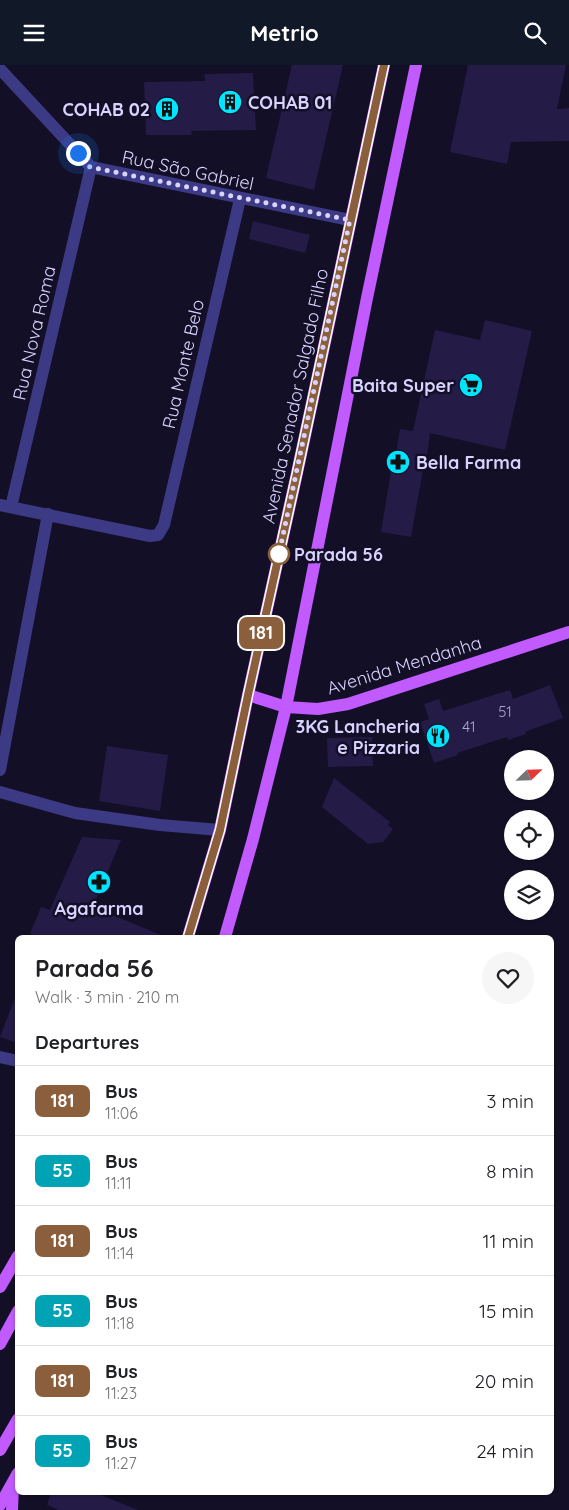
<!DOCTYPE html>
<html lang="en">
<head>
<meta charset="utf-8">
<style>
  :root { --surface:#fff; --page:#f6f6f6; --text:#202124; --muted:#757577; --line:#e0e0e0; --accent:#111827 }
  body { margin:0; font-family:Quicksand,sans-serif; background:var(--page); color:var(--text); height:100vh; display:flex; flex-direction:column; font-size:19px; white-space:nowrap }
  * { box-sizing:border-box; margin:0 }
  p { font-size:16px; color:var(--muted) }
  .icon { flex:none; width:28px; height:28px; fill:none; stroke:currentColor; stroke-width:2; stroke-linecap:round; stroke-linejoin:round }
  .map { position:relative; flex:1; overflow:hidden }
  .details { position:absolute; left:15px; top:870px; width:539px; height:560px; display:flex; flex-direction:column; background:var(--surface); border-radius:8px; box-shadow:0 1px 4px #0004 }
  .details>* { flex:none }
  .badge { padding:0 10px; border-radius:8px; font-size:18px; line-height:32px }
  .needle { width:32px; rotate:67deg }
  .tools { position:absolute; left:504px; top:685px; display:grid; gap:10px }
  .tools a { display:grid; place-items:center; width:50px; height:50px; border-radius:50%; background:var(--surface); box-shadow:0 1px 4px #0004; font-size:25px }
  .you { position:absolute; width:25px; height:25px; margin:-12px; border:4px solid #fff; border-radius:50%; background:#1a73e8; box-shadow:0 0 0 8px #1a73e833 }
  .map>.badge { position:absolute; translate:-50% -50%; box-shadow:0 0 0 2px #fff }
  h2 { padding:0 20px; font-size:19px; line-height:45px }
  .round { display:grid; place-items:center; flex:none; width:52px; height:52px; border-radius:26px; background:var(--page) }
  .headline { display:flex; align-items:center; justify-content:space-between; height:85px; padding:0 20px }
  h1 { font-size:24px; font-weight:700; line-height:38px }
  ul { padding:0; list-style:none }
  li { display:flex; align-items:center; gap:15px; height:70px; padding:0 20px; border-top:1px solid var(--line) }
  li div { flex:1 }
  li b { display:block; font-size:19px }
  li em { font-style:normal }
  li .badge { min-width:55px; font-weight:700; text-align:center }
  header { display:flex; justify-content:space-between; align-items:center; height:65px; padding:0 20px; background:var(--accent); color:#fff; font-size:22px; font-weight:700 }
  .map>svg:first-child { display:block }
</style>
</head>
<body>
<header><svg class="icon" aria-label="menu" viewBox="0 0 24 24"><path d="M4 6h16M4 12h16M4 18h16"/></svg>Metrio<svg class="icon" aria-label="search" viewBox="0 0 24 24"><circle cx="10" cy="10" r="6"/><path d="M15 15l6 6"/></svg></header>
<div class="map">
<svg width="569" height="1445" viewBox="0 0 569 1445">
  <rect width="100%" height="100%" fill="#130f26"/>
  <g fill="#241b47">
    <polygon points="292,0 343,0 314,125 266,113"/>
    <polygon points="468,0 566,0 557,44 569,43 569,76 511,77 507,99 450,87"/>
    <polygon points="253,8 256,65 191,66 192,70 146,70 144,17 205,16 204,9"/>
    <polygon points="253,156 310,170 305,188 249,174"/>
    <polygon points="485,255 532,266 505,385 430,368 425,406 423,405 411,472 381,467 391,406 393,406 400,364 413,366 435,265 480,275"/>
    <polygon points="550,620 563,653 525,667 526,669 508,675 507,672 457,688 458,690 434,698 420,657 429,654 424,639 439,634 443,646 510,625 513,634"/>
    <polygon points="372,672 373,701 328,702 327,673"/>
    <polygon points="107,681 168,690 160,746 99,736"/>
    <polygon points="334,713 390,757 388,760 393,764 383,777 368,779 322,742"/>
    <polygon points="82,772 121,775 93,842 166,872 40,872 30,869 41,842 50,845"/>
    <polygon points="16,930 18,930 18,978 0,972"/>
    <polygon points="51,1428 96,1428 138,1445 59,1445 47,1440"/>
  </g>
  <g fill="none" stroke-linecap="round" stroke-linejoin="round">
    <g stroke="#3d3a85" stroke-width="12">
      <polyline points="0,4 91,102 350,155"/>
      <polyline points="0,440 150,471 158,470 164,460 240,134"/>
      <polyline points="11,442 91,102"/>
      <polyline points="0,705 48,449"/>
      <polyline points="0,727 75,748 160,760 220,765"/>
      <polyline points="0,992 18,996"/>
    </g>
    <g stroke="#c25bff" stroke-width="12">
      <polyline points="248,630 286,642 318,644 348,639 569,567"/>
      <polyline points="188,872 220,765 248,630 297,408 384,0"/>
      <polyline points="225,872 253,774 286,642 367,233 416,0"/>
      <polyline points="0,1222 18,1191"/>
      <polyline points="0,1279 18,1246"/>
      <polyline points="0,1385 18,1354"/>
      <polyline points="0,1440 18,1408"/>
      <polyline points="12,1445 13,1420"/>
    </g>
  </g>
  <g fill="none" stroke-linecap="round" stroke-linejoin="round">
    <g stroke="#fff" stroke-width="11">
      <polyline id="line" points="188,872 220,765 248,630 297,408 384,0"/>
    </g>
    <use href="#line" stroke="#8b5e3c" stroke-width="8"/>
    <polyline stroke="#d9d4ff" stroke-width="5" stroke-dasharray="0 9" points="78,88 90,102 350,155 279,489"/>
  </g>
  <defs>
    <g id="building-disc" transform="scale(1.25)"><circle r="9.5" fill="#00e5ff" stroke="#130f26"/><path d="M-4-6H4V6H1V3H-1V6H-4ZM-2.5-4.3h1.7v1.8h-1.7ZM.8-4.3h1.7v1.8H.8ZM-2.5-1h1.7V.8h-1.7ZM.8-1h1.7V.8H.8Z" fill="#111"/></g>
    <g id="supermarket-disc" transform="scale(1.25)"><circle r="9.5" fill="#00e5ff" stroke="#130f26"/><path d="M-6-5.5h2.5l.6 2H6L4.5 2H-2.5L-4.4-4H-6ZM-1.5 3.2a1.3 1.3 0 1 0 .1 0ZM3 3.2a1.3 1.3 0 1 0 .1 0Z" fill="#111"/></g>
    <g id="pharmacy-disc" transform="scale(1.25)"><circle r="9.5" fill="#00e5ff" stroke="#130f26"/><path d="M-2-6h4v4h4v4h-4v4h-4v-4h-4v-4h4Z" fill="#111"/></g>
    <g id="restaurant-disc" transform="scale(1.25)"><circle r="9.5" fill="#00e5ff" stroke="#130f26"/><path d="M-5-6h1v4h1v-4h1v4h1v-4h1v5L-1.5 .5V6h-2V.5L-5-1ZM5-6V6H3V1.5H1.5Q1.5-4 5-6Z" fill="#111"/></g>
  </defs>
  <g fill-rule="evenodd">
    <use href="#building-disc" x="230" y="37"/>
    <use href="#building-disc" x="167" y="44"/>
    <use href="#supermarket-disc" x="471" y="320"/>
    <use href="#pharmacy-disc" x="398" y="397"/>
    <use href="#restaurant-disc" x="438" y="671"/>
    <use href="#pharmacy-disc" x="99" y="817"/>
  </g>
  <circle fill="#fff" stroke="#8b5e3c" stroke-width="2.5" cx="279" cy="489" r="10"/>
  <g text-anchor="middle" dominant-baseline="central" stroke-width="5" stroke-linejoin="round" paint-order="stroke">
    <g font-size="15" fill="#aca6d1">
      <text x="505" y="646">51</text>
      <text x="469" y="661">41</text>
    </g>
    <g font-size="18" font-weight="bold" fill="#d9d4ff" stroke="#130f26" text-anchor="end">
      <text x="248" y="37" text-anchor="start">COHAB 01</text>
      <text x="150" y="44">COHAB 02</text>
      <text x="454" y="320">Baita Super</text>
      <text x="416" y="397" text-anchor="start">Bella Farma</text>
      <text x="420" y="661">3KG Lancheria<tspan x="420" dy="21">e Pizzaria</tspan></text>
      <text x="99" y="843" text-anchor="middle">Agafarma</text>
    </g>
    <g font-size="18" fill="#d9d4ff" stroke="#130f26">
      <text transform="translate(188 105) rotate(12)">Rua São Gabriel</text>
      <text transform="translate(34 268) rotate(-77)">Rua Nova Roma</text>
      <text transform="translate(183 299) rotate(-77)">Rua Monte Belo</text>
      <text transform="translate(295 331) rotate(-78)">Avenida Senador Salgado Filho</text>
      <text transform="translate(404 600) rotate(-17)">Avenida Mendanha</text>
    </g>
    <g font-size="18" font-weight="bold" fill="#d9d4ff" stroke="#130f26" text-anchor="start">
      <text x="294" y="489">Parada 56</text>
    </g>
  </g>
</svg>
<div class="tools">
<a><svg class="needle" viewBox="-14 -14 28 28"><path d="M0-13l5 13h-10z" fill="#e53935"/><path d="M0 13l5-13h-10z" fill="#757577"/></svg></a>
<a><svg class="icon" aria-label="locate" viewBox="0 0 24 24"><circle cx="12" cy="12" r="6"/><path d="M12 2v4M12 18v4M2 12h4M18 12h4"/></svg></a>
<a><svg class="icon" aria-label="layers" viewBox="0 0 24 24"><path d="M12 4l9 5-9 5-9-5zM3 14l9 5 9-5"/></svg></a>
</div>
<div class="you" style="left:78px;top:88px"></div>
<b class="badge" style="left:261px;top:568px;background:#8b5e3c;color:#fff">181</b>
<section class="details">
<div class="headline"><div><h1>Parada 56</h1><p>Walk · 3 min · 210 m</p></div><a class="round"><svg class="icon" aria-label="heart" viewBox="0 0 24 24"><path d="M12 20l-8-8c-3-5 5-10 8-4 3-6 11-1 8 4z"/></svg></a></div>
<h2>Departures</h2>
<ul>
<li><span class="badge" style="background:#8b5e3c;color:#fff">181</span><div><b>Bus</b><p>11:06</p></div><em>3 min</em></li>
<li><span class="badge" style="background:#00a3b4;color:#fff">55</span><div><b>Bus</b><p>11:11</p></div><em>8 min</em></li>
<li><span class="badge" style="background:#8b5e3c;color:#fff">181</span><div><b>Bus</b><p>11:14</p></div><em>11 min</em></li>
<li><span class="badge" style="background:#00a3b4;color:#fff">55</span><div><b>Bus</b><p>11:18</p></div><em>15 min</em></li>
<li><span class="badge" style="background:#8b5e3c;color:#fff">181</span><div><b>Bus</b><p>11:23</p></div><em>20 min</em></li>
<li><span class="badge" style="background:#00a3b4;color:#fff">55</span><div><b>Bus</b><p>11:27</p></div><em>24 min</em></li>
</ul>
</section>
</div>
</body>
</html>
